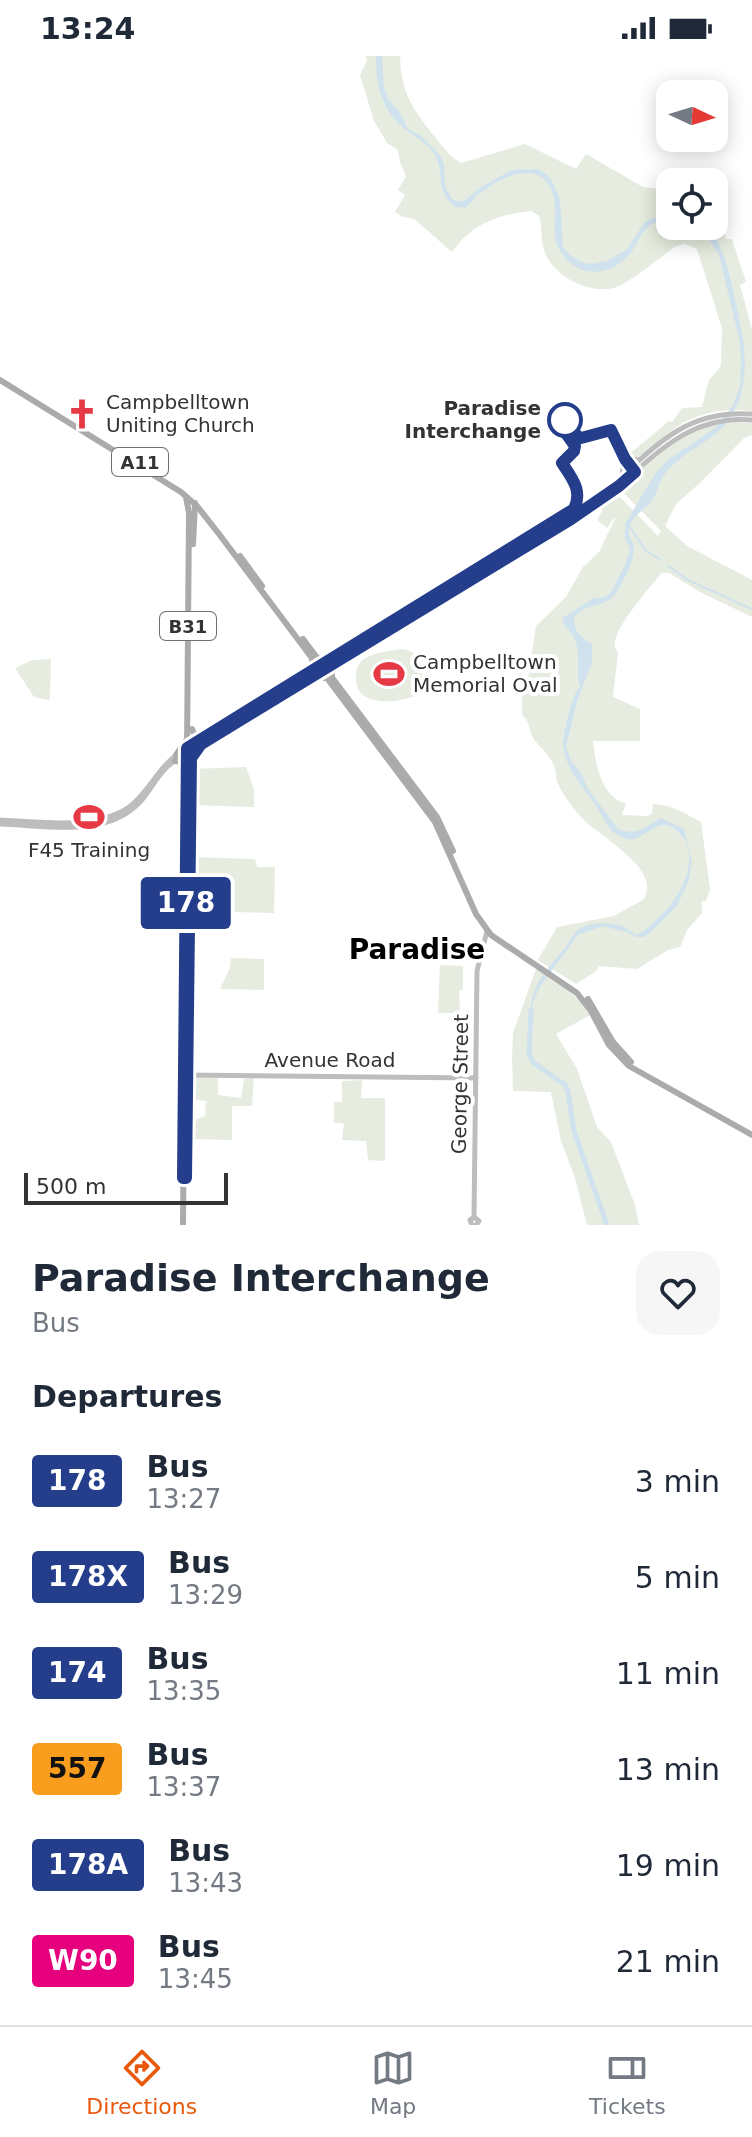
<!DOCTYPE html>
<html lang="en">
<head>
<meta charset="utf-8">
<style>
  :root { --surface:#fff; --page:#f6f6f7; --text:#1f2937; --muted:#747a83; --line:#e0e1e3; --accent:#ea580c }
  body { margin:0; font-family:"DejaVu Sans",sans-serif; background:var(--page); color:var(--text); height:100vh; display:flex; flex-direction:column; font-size:30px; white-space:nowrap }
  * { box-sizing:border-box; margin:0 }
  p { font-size:26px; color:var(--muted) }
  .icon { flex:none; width:44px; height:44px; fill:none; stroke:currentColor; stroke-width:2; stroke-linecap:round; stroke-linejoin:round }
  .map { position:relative; height:1169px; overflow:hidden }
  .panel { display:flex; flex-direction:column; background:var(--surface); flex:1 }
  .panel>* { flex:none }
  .badge { padding:0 16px; border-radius:6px; font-size:28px; line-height:52px }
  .needle { width:52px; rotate:94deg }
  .tools { position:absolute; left:656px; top:24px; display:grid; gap:16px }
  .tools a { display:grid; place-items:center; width:72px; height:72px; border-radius:16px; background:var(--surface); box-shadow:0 4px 20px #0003; font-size:40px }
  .scale { position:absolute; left:24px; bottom:20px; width:204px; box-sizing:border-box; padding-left:8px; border:4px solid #333; border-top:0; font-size:22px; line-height:28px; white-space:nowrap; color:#333; -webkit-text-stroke:6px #fff; paint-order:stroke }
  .map>.badge { position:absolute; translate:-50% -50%; box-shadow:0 0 0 4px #fff }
  h2 { padding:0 32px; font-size:30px; line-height:72px }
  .round { display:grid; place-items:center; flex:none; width:84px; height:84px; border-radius:24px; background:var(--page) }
  .head { display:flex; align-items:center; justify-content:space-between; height:136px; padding:0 32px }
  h1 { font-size:38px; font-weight:800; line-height:60px }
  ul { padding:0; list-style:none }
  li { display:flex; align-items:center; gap:24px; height:96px; padding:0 32px }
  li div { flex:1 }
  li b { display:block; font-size:30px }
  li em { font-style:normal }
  li .badge { min-width:88px; font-weight:700; text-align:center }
  .status { display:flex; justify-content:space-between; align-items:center; height:56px; padding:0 40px; background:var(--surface); direction:ltr }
  .status svg { height:22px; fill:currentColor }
  .tab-bar { display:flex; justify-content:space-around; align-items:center; height:112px; border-top:2px solid var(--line); background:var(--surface); font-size:22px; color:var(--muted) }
  .tab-bar a { display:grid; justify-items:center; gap:4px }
  .tab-bar .current { color:var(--accent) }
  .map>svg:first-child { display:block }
</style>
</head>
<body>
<div class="status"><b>13:24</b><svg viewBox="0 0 49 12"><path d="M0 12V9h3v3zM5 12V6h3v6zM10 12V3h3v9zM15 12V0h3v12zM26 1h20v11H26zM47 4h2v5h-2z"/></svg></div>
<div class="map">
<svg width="752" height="1169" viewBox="0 0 752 1169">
  <rect width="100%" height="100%" fill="#fff"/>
  <g fill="#e6ecdf">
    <path d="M366 0H400C401 37 413 53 434 80 443 91 449 100 461 107L525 88 576 113 586 98 643 131 659 133 667 124 671 126 670 170H714V150L717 153 726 183H732L746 226 740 229 752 273V355C729 352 705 355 685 366 669 374 654 393 639 400 634 402 633 401 627 400L669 365 672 366 682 352 702 351 709 324 721 310 722 272 697 193 685 188 676 190C661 201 634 223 619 230 594 241 555 222 545 197 540 186 543 172 539 160L531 155C500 158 471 168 453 195H451L414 163 403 161 395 156 405 139 398 134 406 120 400 106 398 94 387 87 374 65 360 19 367 5Z"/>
    <path d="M726 366 752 367V379L744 382 701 426 676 448 665 470 687 490 752 524V561L700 536 669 517H661C651 531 611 574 615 591 616 593 617 595 618 597L613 641 640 653V685H593C595 706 601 742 626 747L622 759 648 760 652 757 653 748C670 748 686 758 701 766L710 833 706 845H702V857L687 874 680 891 668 894 637 913 599 910 595 916 576 928 538 904 557 871 614 860 643 844C664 814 600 781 583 763 574 754 563 739 558 728 555 722 557 715 554 710 550 698 538 691 532 680 528 671 530 665 522 659V636H526L536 570 566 541 583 511 599 496 615 463 614 462 607 472 597 464 603 454 598 450 615 436 658 480 661 475 619 432 658 398 693 374Z"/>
    <path d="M401 593C426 595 427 623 415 640 394 648 353 651 356 619 356 613 359 607 364 603 374 596 390 595 401 593Z"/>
    <polygon points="51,603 50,642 49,644 34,641 15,612 32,604"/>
    <polygon points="246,711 254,734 254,751 192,749 192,713"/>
    <polygon points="191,801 255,803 257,811 275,811 274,857 191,855"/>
    <polygon points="231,902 264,903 264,934 220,933 230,912"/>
    <polygon points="440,909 463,910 463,933 459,935 460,957 438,957"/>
    <path d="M536 913C557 926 577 937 590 959L556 978 577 1013 597 1071 611 1086 635 1149 639 1169H587L575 1122 561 1085 551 1036 513 1035 512 1001 513 977Z"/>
    <polygon points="190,1022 218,1022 218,1039 241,1042 244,1023 254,1022 252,1050 232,1050 232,1084 189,1083 189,1066 205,1060 206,1045 189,1043"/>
    <polygon points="362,1024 361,1042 385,1042 385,1105 368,1104 366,1085 342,1084 344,1067 334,1067 334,1046 342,1046 342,1025"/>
  </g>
  <g fill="#cfe2ee">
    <path d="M376 0H382L384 32 388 43 399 55 408 73 420 79 440 99 444 109 445 130 452 143 458 145H464L481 131 512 114 538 113 546 118 551 123 560 143 563 192 571 200 584 207 592 208 607 205 627 193 644 167 653 162 670 161V167C664 166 657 165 652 168 644 172 641 180 637 187 628 205 608 219 587 215 575 213 565 204 559 193 552 182 556 163 555 151 552 103 511 114 483 135 476 139 472 147 465 152L455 151C435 135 445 120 436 101 431 90 418 83 409 76 382 57 376 31 376 0Z"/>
    <path d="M687 170 709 172C727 196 730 224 737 252 746 293 752 333 726 368 707 389 675 399 661 424 657 431 657 439 651 446 644 455 630 460 629 474 628 480 633 485 634 491 634 505 624 525 616 537 606 552 586 547 575 560 572 575 581 581 592 588V607L577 645 566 691 571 705 581 717 588 733 618 773C636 781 646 770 661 762L684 773 692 807 688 826 677 850 650 877 643 881H636L627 876 602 870 578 879 541 929 533 946 531 959C529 929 550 911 567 889 572 882 575 874 583 871 595 866 615 866 626 872 630 874 633 877 636 879 647 875 652 867 660 860 683 840 706 792 672 771 656 761 643 787 627 783 626 783 617 779 616 778 607 772 604 761 598 753 586 733 565 714 563 689 562 684 571 646 574 641 575 637 578 634 580 631 575 616 582 597 574 582 571 575 565 571 562 565L564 561 594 542 605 541 611 536 625 509 630 495 629 490 625 483V468L655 418 668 404 715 372 732 351 740 331 741 306 740 287 719 199 707 180Z"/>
  </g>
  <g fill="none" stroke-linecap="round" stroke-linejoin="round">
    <g stroke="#cfe2ee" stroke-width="2">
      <polyline points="630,471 646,495 661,504"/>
      <polyline points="668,510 688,524 752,553"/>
    </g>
    <polyline stroke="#cfe2ee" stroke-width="5" points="531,954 529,999 534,1007 565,1029 568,1036 574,1075 607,1169"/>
    <g stroke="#bdbdbd" stroke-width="5">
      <polyline points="621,396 628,402 639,404"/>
      <polyline points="621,401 623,411 622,419"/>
      <path d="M0 764C39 766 102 775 133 748 151 732 158 712 179 697L586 446C597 438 610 430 621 420 664 383 690 354 752 358"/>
      <path d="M0 768C45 769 104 783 139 747 149 737 155 723 166 712 173 705 183 700 191 694L433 548 596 447C648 411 680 358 752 364"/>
      <polyline points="184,1019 476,1022"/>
      <polyline points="474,1161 477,915 487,875"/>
      <polyline points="472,1169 470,1164 474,1161 479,1165 476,1169"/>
    </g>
    <g stroke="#ababab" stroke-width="6">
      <polyline points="0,324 181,436 197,450 219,478 435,766 476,858 491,879 577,937 591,955 609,989 629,1010 752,1079"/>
      <polyline points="193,488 195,447"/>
      <polyline points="240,500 262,530"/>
      <polyline points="303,583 437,761 453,795"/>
      <polyline points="319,602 325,604 332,603"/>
      <polyline points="308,618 313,611 312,603"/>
      <polyline points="313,620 325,622"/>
      <polyline points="332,620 332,612 337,606"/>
      <polyline points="192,673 195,680 203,682"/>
      <polyline points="176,699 187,683"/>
      <polyline points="191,702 201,688"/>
      <polyline points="175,705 182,706 186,710"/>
      <polyline points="588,943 613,986 631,1006"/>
      <polyline points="183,1169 189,457 186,441"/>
    </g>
  </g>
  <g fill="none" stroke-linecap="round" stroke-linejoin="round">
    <g stroke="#fff" stroke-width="18">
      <path id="line" d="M556 363 575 390 574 395 562 407C572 422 583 435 574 453L187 692 183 1122H186L191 702 201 688 571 463 619 430 635 416 625 403 611 374 581 382 578 381 565 364"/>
    </g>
    <use href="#line" stroke="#243e8c" stroke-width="12"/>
  </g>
  <defs>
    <g id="church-bare" transform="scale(2.4)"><path d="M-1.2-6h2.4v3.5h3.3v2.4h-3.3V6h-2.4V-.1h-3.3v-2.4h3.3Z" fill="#e63946" stroke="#fff" stroke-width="2.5" paint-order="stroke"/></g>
    <g id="stadium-bare" transform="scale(2.4)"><path d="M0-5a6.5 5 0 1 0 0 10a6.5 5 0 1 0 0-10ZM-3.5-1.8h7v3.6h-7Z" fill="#e63946" stroke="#fff" stroke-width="2.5" paint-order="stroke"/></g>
  </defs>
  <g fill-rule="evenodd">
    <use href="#church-bare" x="82" y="358"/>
    <use href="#stadium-bare" x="389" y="618"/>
    <use href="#stadium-bare" x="89" y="761"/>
  </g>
  <circle fill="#fff" stroke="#243e8c" stroke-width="4" cx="565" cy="364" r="16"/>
  <g text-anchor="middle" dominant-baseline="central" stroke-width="8" stroke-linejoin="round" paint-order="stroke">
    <g fill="#fff" stroke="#707070" stroke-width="2">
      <rect x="112" y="392" width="56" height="28" rx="6"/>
      <rect x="160" y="556" width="56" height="28" rx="6"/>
    </g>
    <g font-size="18" font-weight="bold" fill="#333">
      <text x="140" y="406">A11</text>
      <text x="188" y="570">B31</text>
    </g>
    <g font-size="20" fill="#333" stroke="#fff" text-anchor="start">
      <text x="106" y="346">Campbelltown<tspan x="106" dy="23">Uniting Church</tspan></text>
      <text x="413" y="606">Campbelltown<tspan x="413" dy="23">Memorial Oval</tspan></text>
      <text x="89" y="794" text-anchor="middle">F45 Training</text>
    </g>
    <g font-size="20" font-weight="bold" fill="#333" stroke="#fff" text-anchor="end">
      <text x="541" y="352">Paradise<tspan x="541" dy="23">Interchange</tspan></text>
    </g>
    <g font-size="20" fill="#333" stroke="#fff">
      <text x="330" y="1004">Avenue Road</text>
      <text transform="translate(460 1028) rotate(-89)">George Street</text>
    </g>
    <g font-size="28" font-weight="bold" fill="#000" stroke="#fff">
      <text x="417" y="893">Paradise</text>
    </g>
  </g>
</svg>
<div class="tools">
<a><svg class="needle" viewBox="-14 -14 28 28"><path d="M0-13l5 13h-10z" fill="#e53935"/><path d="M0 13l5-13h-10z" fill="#747a83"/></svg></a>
<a><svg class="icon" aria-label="locate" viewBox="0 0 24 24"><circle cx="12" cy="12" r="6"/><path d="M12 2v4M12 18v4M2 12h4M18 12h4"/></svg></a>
</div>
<div class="scale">500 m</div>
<b class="badge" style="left:186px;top:847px;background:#243e8c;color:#fff">178</b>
</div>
<section class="panel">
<div class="head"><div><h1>Paradise Interchange</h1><p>Bus</p></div><a class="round"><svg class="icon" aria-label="heart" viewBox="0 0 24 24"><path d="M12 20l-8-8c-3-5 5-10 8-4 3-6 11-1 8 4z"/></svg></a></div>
<h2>Departures</h2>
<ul>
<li><span class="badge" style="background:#243e8c;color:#fff">178</span><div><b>Bus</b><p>13:27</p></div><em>3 min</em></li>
<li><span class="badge" style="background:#243e8c;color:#fff">178X</span><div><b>Bus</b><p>13:29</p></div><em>5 min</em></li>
<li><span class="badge" style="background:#243e8c;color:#fff">174</span><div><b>Bus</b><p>13:35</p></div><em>11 min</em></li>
<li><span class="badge" style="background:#f99d1e;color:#111">557</span><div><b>Bus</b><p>13:37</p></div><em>13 min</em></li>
<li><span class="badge" style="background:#243e8c;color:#fff">178A</span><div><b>Bus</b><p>13:43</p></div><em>19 min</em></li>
<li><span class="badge" style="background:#e6007e;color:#fff">W90</span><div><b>Bus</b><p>13:45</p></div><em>21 min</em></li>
</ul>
</section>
<nav class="tab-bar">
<a class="current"><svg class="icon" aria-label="directions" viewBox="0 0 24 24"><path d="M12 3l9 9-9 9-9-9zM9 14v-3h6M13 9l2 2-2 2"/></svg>Directions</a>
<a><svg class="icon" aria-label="map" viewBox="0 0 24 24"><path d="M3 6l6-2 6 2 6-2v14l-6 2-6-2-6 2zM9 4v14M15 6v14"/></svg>Map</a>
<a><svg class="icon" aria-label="tickets" viewBox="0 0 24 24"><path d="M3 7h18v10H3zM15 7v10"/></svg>Tickets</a>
</nav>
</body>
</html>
